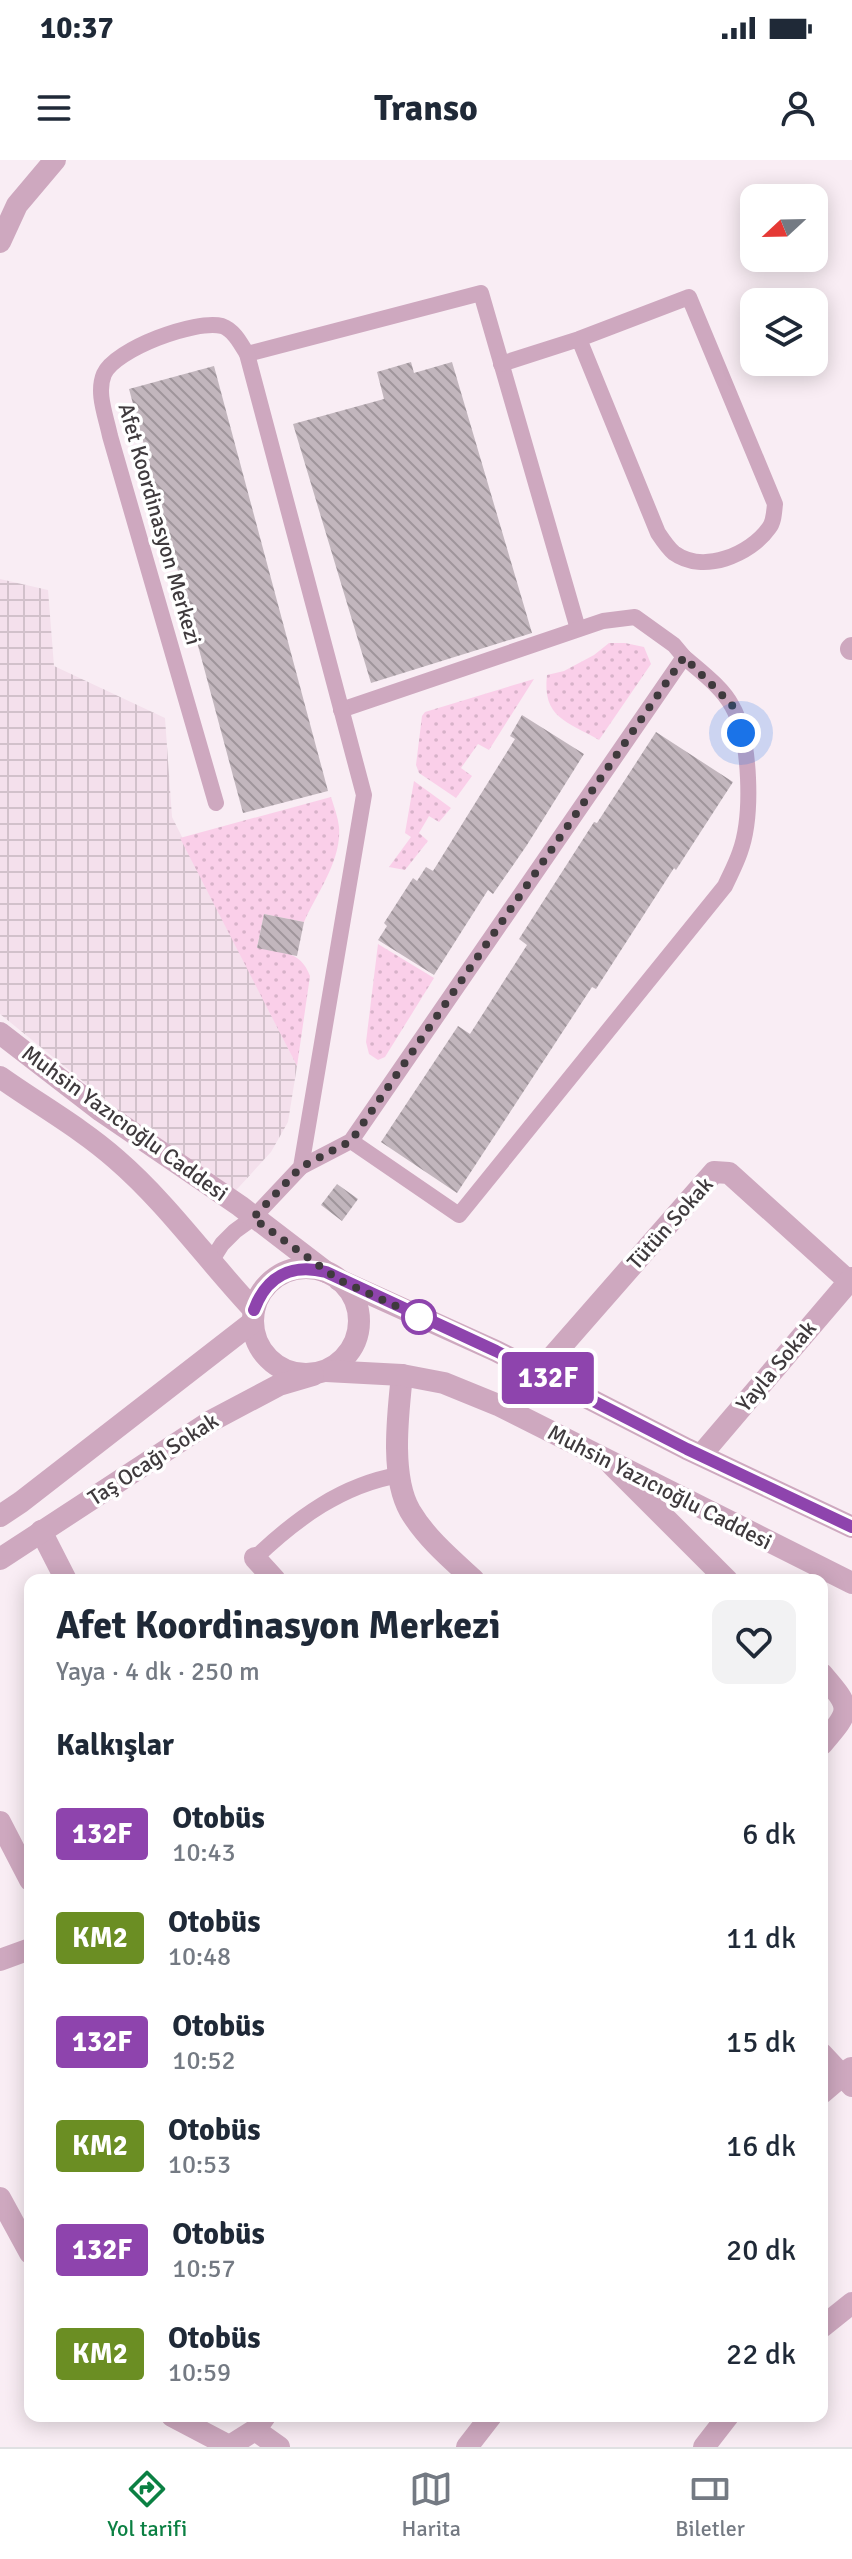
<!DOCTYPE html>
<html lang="tr">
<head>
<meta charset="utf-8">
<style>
  :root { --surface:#fff; --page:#f2f2f3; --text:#1f2937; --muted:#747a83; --line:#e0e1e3; --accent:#0b8043 }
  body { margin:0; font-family:Signika,sans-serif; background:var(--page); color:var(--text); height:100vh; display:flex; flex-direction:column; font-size:30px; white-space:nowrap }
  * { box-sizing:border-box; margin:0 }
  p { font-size:26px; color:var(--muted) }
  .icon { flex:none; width:44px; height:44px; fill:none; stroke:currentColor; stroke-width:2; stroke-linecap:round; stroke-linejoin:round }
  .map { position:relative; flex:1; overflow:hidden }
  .drawer { position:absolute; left:24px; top:1414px; width:804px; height:848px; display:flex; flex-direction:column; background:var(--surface); border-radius:16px; box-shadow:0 4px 20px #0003 }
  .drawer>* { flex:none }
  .badge { padding:0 16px; border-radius:6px; font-size:28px; line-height:52px }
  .needle { width:52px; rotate:248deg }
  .buttons { position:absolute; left:740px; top:24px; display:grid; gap:16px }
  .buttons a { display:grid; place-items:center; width:88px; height:88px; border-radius:16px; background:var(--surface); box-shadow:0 4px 20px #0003; font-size:40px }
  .you { position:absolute; width:40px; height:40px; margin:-20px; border:6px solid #fff; border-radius:50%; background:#1a73e8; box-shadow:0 0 0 12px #1a73e833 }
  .map>.badge { position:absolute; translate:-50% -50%; box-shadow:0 0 0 4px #fff }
  h2 { padding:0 32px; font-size:30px; line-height:72px }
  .round { display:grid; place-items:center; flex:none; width:84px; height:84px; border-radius:16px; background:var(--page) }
  .summary { display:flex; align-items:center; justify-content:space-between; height:136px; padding:0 32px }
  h1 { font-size:38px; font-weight:700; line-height:60px }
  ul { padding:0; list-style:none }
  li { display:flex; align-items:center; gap:24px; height:104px; padding:0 32px }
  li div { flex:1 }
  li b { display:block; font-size:30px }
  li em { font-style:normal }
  li .badge { min-width:88px; font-weight:700; text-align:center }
  .status { display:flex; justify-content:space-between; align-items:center; height:56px; padding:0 40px; background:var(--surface); direction:ltr }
  .status svg { height:22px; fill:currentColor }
  header { display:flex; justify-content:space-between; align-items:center; height:104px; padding:0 32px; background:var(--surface); font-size:36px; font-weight:700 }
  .dock { display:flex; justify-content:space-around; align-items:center; height:112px; border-top:2px solid var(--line); background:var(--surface); font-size:22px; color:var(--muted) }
  .dock a { display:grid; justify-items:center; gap:4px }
  .dock .selected { color:var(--accent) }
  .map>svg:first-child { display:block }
</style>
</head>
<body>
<div class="status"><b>10:37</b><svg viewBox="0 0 49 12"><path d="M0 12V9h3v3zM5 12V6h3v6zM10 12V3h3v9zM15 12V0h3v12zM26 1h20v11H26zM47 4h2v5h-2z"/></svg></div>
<header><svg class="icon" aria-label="menu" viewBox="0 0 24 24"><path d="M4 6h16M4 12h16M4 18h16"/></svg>Transo<svg class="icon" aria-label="person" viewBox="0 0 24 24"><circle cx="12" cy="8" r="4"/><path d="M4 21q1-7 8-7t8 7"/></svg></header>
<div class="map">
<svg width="852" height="2287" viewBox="0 0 852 2287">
  <defs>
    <pattern id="industrial-grid" width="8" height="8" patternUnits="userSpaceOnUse" patternTransform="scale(2)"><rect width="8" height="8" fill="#f4e0ec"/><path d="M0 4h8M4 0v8" fill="none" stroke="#d2c1cb"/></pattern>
    <pattern id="grass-dots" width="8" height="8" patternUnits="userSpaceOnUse" patternTransform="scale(2)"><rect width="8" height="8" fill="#facfe9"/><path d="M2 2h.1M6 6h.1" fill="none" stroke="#d7b2c9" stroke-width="1.8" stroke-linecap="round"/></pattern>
    <pattern id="building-back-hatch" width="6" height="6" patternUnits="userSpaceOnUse" patternTransform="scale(2)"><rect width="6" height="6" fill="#c2b6bd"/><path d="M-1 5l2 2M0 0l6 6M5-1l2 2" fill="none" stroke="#9f959b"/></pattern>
  </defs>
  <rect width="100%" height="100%" fill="#f9edf4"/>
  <polygon fill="url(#industrial-grid)" points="0,419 48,430 54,506 165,558 172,657 297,906 288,962 271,992 228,1039 0,854"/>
  <g fill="url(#grass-dots)">
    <path d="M609 483H625L644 487 651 504 599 580C567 561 542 558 547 515L564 511 594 495Z"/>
    <polygon points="534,519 489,590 478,584 461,608 472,616 456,638 419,613 416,605 422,556 425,552"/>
    <polygon points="414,621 451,648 439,662 429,656 419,673 428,681 405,710 389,707 411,677 405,673"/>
    <path d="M331 637C334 647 338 657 339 667 342 700 316 735 304 762L264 754 257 787C281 794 300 789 310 816L297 906 180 678Z"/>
    <polygon points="378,784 434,818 385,897 378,900 369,894 366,882"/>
  </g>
  <g fill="url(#building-back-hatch)">
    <polygon points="411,202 414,213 452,202 532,473 371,523 293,264 384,239 377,212"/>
    <polygon points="214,206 328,631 243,653 129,229"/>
    <polygon points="522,555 584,594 527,685 493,734 488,730 434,815 378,780 387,766 384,763 413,718 417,721 426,707 433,711 515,579 510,576"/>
    <polygon points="656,572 733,622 676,710 674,708 596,829 592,827 457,1033 381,982 458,866 470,874 527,785 519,779 594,662 597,663"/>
    <polygon points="264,754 304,762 297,796 257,788"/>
    <polygon points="337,1024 358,1039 342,1061 321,1045"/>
  </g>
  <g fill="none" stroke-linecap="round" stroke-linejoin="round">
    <g stroke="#cea8bf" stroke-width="16">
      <polyline points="247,194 481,133 578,469"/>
      <path d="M501 204 579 179 658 373C662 379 668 388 674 393 703 414 750 395 769 368 774 362 774 352 775 344L689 137 579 179"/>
      <path d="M351 981 459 1055 725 726C730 715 736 704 740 692 753 656 751 579 732 546 722 527 700 511 684 497"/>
      <polyline points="301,1007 351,981 684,497 674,485 635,457 603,461 341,550"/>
      <path d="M210 1103 222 1084 235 1071 253 1058 301 1007 364 635 247 194C241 184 234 170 222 166 196 159 115 189 104 214 96 233 106 256 110 276L216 643"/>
      <path d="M255 1398C297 1358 342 1325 399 1315"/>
    </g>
    <g stroke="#cea8bf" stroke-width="22">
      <polyline points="851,489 852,488"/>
      <polyline points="538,1213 714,1012 729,1013 852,1124"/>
      <path d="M402 1215C398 1254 390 1316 410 1351 426 1378 451 1399 474 1420"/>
      <polyline points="701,1295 852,1118"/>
      <polyline points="612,1305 727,1420"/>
      <polyline points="41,1371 66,1420"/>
      <polyline points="255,1398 275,1420"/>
      <path d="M822 1514C852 1549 852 1549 822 1584"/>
      <polyline points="0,1662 30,1720"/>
      <polyline points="0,1800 30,1789"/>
      <polyline points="822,1894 852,1926"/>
      <polyline points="822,1933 851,1908"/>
      <polyline points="0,2038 30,2093"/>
      <polyline points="172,2256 229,2286"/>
      <polyline points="255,2270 279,2287"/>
      <polyline points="228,2287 255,2270 265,2256"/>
      <polyline points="467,2287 491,2256"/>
    </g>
    <g stroke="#cea8bf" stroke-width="22">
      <polyline points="0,82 17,45 55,0"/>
      <polyline points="0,873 101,951 240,1046 326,1112"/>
      <path d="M0 917C38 944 81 968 116 999 168 1044 207 1100 254 1150"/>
      <circle cx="306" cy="1161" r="53"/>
      <polyline points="339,1120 496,1191 687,1289 852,1367"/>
      <polyline points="326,1211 402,1215 444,1223 498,1245 852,1423"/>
      <polyline points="0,1356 21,1342 253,1162"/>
      <polyline points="0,1399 211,1261 279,1225 313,1215"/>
      <polyline points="822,2167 852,2143"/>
      <polyline points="704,2287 728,2256"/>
    </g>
  </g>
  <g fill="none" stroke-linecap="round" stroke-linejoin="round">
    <g stroke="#fff" stroke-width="18">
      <path id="line" d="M254 1150C266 1117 291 1103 326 1112L496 1191 687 1289 852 1367"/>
    </g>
    <use href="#line" stroke="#8e44ad" stroke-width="12"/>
    <polyline stroke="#3f3a3d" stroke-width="8" stroke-dasharray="0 14.4" points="419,1157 427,1160 339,1120 253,1058 301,1007 351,981 684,497 732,545 741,573"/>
  </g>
  <circle fill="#fff" stroke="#8e44ad" stroke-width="4" cx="419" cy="1157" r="16"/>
  <g text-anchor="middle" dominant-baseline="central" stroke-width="7" stroke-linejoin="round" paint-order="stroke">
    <g font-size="22" fill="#3f3a3d" stroke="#fff">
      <text transform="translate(160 364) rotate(74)">Afet Koordinasyon Merkezi</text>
      <text transform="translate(125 963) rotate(36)">Muhsin Yazıcıoğlu Caddesi</text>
      <text transform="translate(670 1063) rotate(-48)">Tütün Sokak</text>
      <text transform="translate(776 1206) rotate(-50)">Yayla Sokak</text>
      <text transform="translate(153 1299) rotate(-33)">Taş Ocağı Sokak</text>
      <text transform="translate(660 1327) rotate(27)">Muhsin Yazıcıoğlu Caddesi</text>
    </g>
  </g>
</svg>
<div class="buttons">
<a><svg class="needle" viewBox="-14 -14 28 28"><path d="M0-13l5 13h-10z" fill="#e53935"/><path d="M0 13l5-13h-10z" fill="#747a83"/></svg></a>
<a><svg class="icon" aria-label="layers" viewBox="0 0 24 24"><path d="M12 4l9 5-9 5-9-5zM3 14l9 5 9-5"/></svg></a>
</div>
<div class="you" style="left:741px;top:573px"></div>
<b class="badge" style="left:548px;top:1218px;background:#8e44ad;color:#fff">132F</b>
<section class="drawer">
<div class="summary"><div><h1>Afet Koordinasyon Merkezi</h1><p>Yaya · 4 dk · 250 m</p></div><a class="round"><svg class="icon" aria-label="heart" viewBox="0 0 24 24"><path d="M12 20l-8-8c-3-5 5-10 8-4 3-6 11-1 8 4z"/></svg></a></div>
<h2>Kalkışlar</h2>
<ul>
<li><span class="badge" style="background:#8e44ad;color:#fff">132F</span><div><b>Otobüs</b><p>10:43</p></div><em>6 dk</em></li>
<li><span class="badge" style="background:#6b8e23;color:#fff">KM2</span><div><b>Otobüs</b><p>10:48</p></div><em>11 dk</em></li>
<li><span class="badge" style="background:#8e44ad;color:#fff">132F</span><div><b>Otobüs</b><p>10:52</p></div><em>15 dk</em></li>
<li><span class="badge" style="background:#6b8e23;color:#fff">KM2</span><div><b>Otobüs</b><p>10:53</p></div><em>16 dk</em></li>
<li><span class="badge" style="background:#8e44ad;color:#fff">132F</span><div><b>Otobüs</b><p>10:57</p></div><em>20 dk</em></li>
<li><span class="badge" style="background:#6b8e23;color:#fff">KM2</span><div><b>Otobüs</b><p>10:59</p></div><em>22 dk</em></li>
</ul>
</section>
</div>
<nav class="dock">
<a class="selected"><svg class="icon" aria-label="directions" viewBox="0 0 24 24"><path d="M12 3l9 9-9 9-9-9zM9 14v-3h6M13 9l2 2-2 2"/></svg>Yol tarifi</a>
<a><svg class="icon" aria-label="map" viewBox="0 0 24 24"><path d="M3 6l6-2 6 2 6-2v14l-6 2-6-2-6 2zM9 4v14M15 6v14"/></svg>Harita</a>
<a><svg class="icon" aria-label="tickets" viewBox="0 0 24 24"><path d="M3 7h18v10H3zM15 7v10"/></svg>Biletler</a>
</nav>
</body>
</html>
